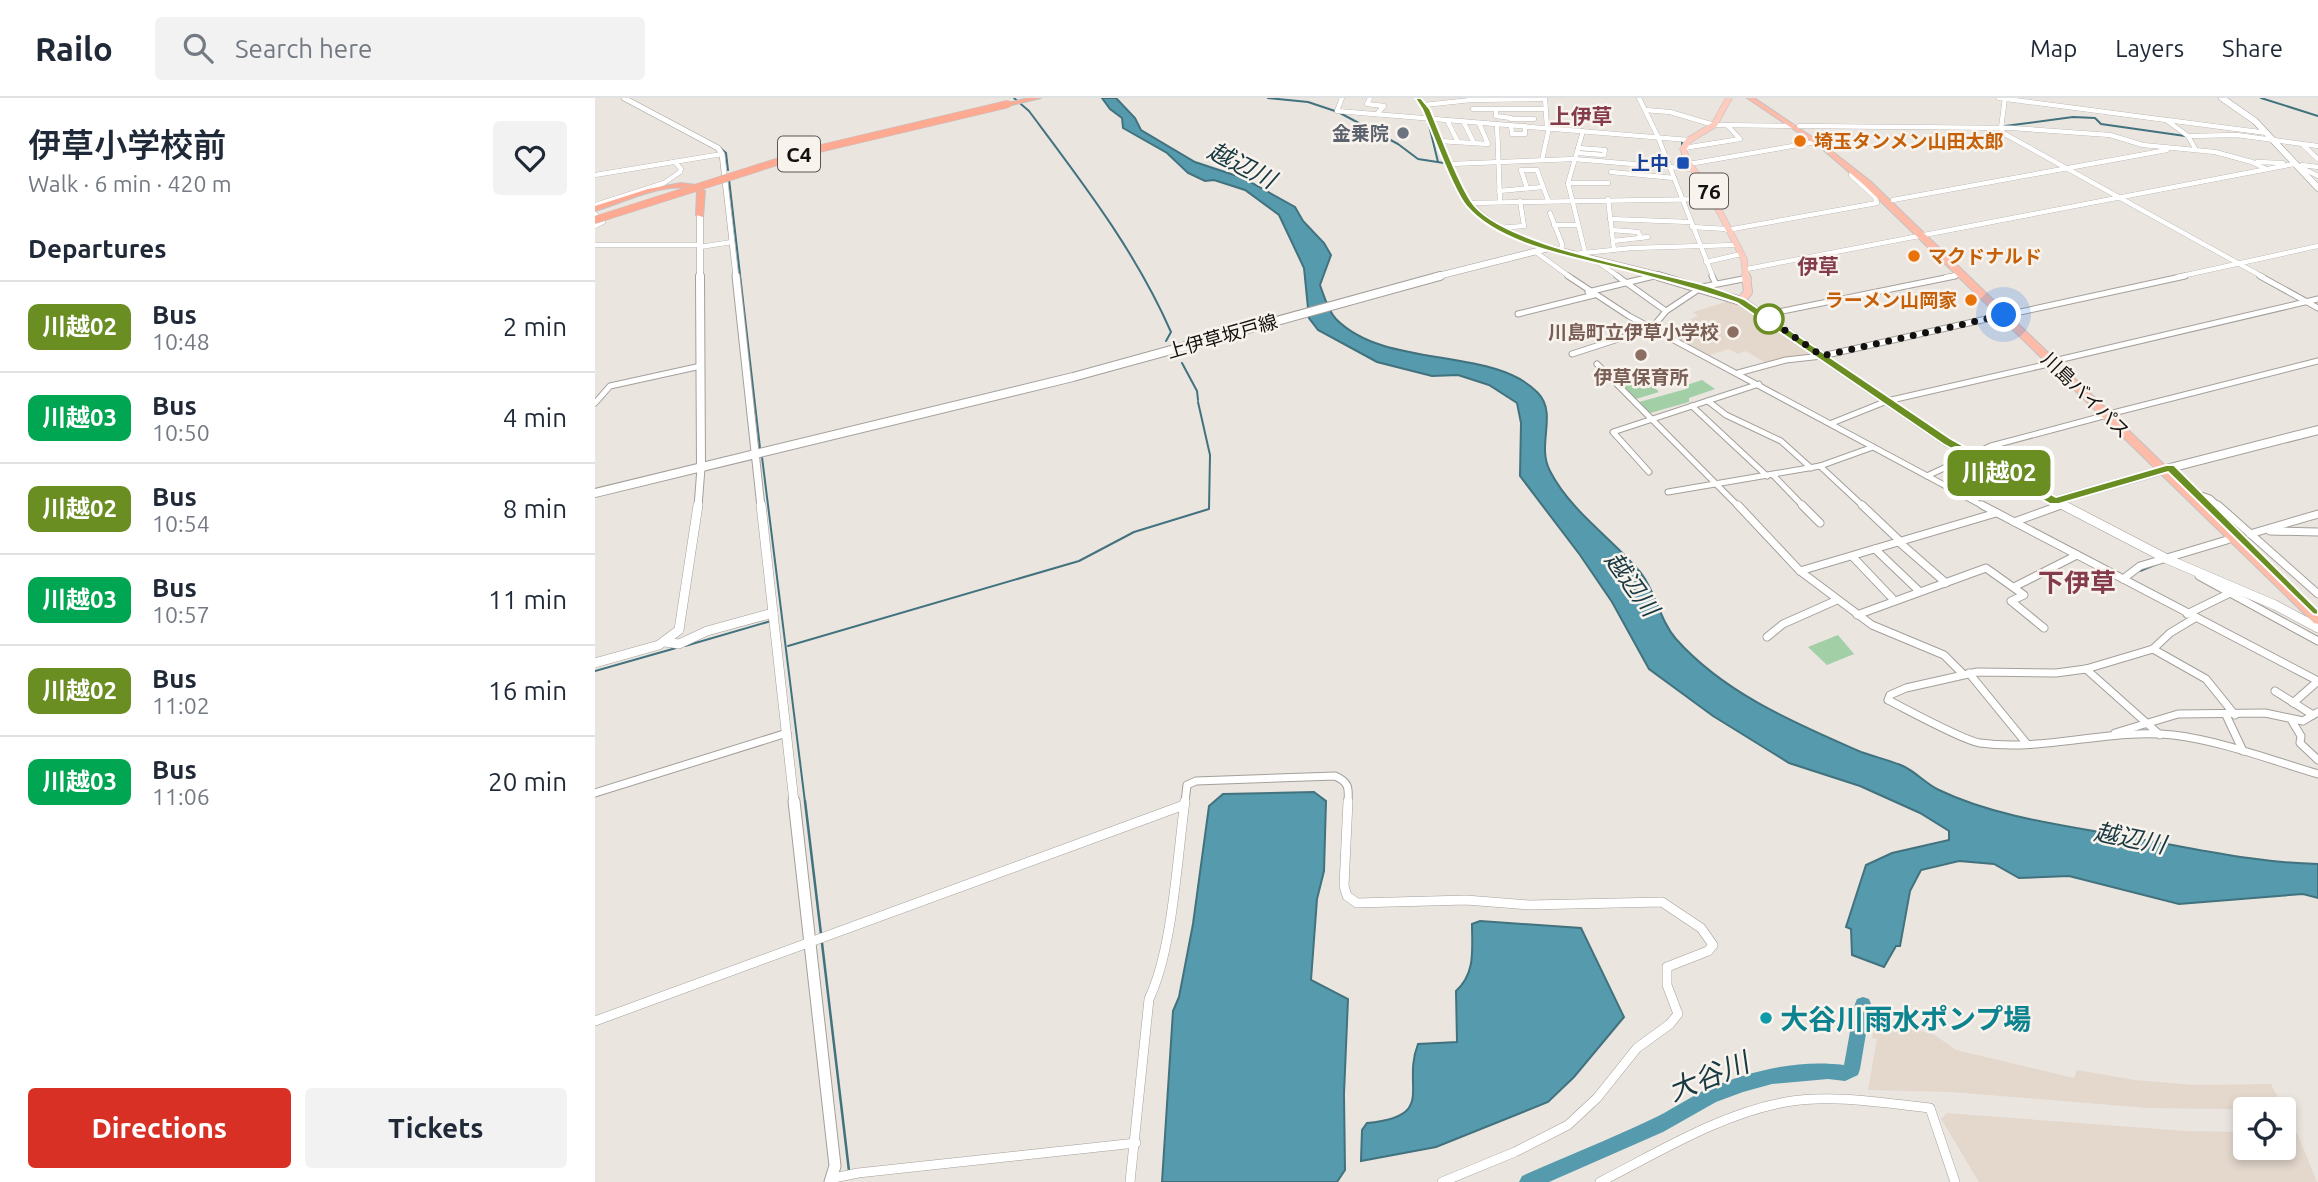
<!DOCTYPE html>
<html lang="en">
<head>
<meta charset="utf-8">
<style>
  :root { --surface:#fff; --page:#f2f2f3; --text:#1f2937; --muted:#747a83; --line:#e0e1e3; --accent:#d93025 }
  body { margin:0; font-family:Ubuntu,"Noto Sans JP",sans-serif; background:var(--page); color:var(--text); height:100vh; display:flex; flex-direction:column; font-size:26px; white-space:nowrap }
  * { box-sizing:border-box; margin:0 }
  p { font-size:23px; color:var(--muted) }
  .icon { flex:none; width:38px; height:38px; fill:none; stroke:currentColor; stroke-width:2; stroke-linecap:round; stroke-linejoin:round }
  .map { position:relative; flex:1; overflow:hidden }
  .drawer { display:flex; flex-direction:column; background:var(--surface); width:595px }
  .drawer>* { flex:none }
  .badge { padding:0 14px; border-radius:10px; font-size:24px; line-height:46px }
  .buttons { position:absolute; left:1638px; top:999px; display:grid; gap:14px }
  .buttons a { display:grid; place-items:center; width:63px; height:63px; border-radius:7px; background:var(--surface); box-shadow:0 4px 10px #0003; font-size:35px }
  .you { position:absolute; width:35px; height:35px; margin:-18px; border:5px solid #fff; border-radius:50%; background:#1a73e8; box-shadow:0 0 0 10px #1a73e833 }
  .map>.badge { position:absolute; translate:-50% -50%; box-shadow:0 0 0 4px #fff }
  h2 { padding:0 28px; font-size:26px; line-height:63px }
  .round { display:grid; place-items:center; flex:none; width:74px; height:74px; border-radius:7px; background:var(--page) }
  .head { display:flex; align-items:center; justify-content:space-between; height:119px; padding:0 28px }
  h1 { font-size:33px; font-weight:600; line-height:52px }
  .action { display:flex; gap:14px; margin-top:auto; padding:14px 28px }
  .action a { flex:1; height:80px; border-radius:7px; background:var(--accent); color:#fff; font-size:28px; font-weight:600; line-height:80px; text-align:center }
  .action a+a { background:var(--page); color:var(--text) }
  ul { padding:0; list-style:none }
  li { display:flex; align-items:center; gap:21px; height:91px; padding:0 28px; border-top:2px solid var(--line) }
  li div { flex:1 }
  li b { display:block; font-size:26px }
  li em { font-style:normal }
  li .badge { min-width:77px; font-weight:700; text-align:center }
  header { display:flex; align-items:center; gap:42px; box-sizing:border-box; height:98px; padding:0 35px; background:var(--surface); border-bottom:2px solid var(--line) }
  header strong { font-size:33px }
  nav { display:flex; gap:38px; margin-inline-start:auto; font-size:24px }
  .search { width:490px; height:63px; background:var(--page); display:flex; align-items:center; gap:18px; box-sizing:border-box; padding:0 24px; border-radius:7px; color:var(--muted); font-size:26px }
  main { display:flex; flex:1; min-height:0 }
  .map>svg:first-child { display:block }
</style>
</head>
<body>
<header>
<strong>Railo</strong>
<div class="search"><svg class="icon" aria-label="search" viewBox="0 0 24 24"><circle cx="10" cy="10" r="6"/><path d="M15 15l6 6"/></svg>Search here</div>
<nav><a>Map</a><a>Layers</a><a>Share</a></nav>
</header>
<main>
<section class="drawer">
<div class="head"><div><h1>伊草小学校前</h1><p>Walk · 6 min · 420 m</p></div><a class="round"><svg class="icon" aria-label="heart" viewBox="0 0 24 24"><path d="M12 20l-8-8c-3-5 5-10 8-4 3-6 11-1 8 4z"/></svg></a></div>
<h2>Departures</h2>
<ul>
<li><span class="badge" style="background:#6b8e23;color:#fff">川越02</span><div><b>Bus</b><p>10:48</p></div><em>2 min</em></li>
<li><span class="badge" style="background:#00a651;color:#fff">川越03</span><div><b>Bus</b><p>10:50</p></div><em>4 min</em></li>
<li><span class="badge" style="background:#6b8e23;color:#fff">川越02</span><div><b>Bus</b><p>10:54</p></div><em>8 min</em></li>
<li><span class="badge" style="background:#00a651;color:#fff">川越03</span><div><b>Bus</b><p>10:57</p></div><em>11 min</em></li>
<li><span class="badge" style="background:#6b8e23;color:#fff">川越02</span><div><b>Bus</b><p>11:02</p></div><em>16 min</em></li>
<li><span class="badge" style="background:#00a651;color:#fff">川越03</span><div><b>Bus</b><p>11:06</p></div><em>20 min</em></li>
</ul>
<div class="action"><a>Directions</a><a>Tickets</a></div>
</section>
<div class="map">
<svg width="1723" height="1084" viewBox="0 0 1723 1084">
  <rect width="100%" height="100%" fill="#ebe5e0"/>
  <g fill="#e4d8cd">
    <polygon points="1137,202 1156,214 1219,257 1173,266 1150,253 1143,256 1134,251 1115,257 1078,239 1103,230 1094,222 1103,218 1098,214"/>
    <polygon points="1281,920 1340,937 1361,952 1479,980 1482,972 1540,982 1601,987 1676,986 1689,1012 1553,1010 1356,994 1273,992 1282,941 1277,940"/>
    <polygon points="1352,1015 1592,1033 1650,1034 1650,1050 1689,1050 1689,1034 1702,1035 1722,1084 1384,1084 1346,1021"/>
  </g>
  <g fill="#a2cfa6">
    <polygon points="1057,272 1064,280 1053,283 1064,294 1041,301 1021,281"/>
    <polygon points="1107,282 1120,291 1094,300 1094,304 1055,315 1044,304 1091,291 1089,288"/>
    <polygon points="1243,537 1259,556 1232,567 1213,549"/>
  </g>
  <g fill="#559bad" stroke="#41727e" stroke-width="2">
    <path d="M507 0H521L540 20 546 32 600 64 648 80 700 109 708 123 729 145 736 157 725 187C729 198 733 213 741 221 791 272 899 248 943 295 963 316 941 347 955 373 976 414 1017 440 1046 475 1061 494 1065 523 1081 541 1130 596 1200 625 1266 654 1280 659 1294 662 1308 668 1321 674 1331 686 1344 692 1402 720 1475 728 1538 740 1599 750 1660 765 1723 766V800L1708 796 1584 806 1474 778 1424 780 1399 766 1364 763 1326 772 1315 793 1305 848H1301L1289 869 1257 857 1256 831 1251 829 1271 767 1297 755 1354 742V733L1325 715 1265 688 1194 665 1118 618 1054 571 1017 504 985 457 925 378 926 325 922 305 894 287 863 277 837 278 782 264 723 232 714 220 709 170 684 117 650 92 619 82 610 83 593 75 572 55 528 30 527 20 515 11Z"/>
    <polygon points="719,694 731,703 729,773 722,801 716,882 753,901 749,996 750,1072 742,1084 567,1084 578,913 584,899 598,826 614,708 628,696"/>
    <path d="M885 823 986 830 1029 919 979 979 953 1004 841 1049 766 1063 767 1032 772 1025C843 1018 806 989 823 946L862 944 861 893C881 875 877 851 877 826Z"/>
  </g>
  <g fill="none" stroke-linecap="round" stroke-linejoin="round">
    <g stroke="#41727e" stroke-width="2">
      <path d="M419 0 434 13C487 84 540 152 576 234L571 243"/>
      <polyline points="673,0 713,4 740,13"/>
      <polyline points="1666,0 1723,18"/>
      <polyline points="745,15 803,46 823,61 849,65"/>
      <polyline points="833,23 843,64"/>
      <polyline points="1410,28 1478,19 1500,20 1506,26 1590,38"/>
      <polyline points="1087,43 1087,68"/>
      <polyline points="123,48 131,55 133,72"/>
      <polyline points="134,81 165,350"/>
      <polyline points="587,265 602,293 603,302"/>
      <polyline points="167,359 210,704"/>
      <polyline points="1545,473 1562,466"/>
      <polyline points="90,548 176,523"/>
      <polyline points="193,548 484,463 539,434 614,411 615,357 603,304"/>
      <polyline points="0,573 81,550"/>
    </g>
    <g stroke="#41727e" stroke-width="2.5">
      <polyline points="210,703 226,836"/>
      <polyline points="227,845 254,1073"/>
    </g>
    <path fill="#559bad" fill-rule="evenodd" d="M1268 899 1274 901 1276 906 1265 971 1263 977 1250 983 1233 981 1177 986 1148 994 1121 1004 1068 1034 954 1084H924L927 1078C969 1059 1013 1042 1055 1022 1075 1013 1093 1000 1112 991 1154 973 1203 961 1249 967L1260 906 1262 901Z"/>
    <polyline stroke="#cbc5c1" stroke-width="7" stroke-dasharray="7 3.5" stroke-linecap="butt" points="1636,441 1651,437"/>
    <g stroke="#a49f9a" stroke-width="5">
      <g id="minor-far3">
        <polyline points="747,0 742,13 1094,42"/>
        <polyline points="775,0 772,6 789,8 782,16"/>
        <polyline points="950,0 952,30"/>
        <polyline points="1044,0 1063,39 1118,179"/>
        <polyline points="1404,0 1571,22 1593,38"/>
        <polyline points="1410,0 1406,30 1408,35 1668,179"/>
        <polyline points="829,7 876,2 950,1"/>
        <polyline points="878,11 950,11"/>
        <polyline points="901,11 901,18 916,20"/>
        <polyline points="1050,12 1075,14 1119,27 1197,28"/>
        <polyline points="916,21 939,21"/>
        <polyline points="852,22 863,44"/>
        <polyline points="1572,22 1672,35"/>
        <polyline points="868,23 879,45"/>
        <polyline points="902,26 905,103"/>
        <polyline points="916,27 917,36 930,36 930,28"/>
        <polyline points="1204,28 1417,30 1515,37 1548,47 1620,54 1657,64 1671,71"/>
        <polyline points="988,33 973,85 990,154"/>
        <polyline points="845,43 893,46 884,25"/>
        <polyline points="1708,47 1723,61"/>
        <polyline points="1089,50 1145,41 1132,27"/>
        <polyline points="1601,52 1593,38 1642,37 1723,48"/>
        <polyline points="982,55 1009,57 1010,52 983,50"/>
        <polyline points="947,62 954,30"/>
        <polyline points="1662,64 1688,65"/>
        <polyline points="855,66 979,61 1097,71"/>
        <polyline points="1094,66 1221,44"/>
        <polyline points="1707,67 1723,69"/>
        <polyline points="1016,74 1079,80"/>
        <polyline points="0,77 127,56"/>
        <polyline points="973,85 1013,85"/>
        <polyline points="932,90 926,72 942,72 953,102"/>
        <polyline points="904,93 948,89"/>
        <polyline points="1013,101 1019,152"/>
        <polyline points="1298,102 1572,52"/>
        <polyline points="873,105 1118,101"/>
        <polyline points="0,107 69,85 85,74 86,71 80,64"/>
        <polyline points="955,115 967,146 966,153"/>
        <polyline points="0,116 8,124 0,128"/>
        <polyline points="1015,121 1095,124"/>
        <polyline points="959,127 982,127"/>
        <polyline points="1097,129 1132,131"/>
        <polyline points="903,130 929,128 925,103"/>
        <polyline points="1017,132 1043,134 1046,140"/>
        <polyline points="1132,132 1282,105 1280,99 1256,77"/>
        <polyline points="1018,143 1053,139"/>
        <polyline points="0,147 105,147"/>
        <polyline points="105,149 137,144"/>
        <polyline points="942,155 975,179"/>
        <polyline points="979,156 1037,150 1140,147"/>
        <polyline points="1000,162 1024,179"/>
        <polyline points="1111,164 1146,156"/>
        <polyline points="1152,171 1699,66 1723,78"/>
        <polyline points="1052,179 1061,177"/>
        <polyline points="1351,179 1367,176"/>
        <polyline points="1582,179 1723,148"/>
      </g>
    </g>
    <g stroke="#a49f9a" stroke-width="7">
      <g id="minor-far2">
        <polyline points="973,178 1034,218 1390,409"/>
        <polyline points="1022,178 1071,213"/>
        <polyline points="1117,178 1120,184"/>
        <polyline points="1665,178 1723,210"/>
        <polyline points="993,194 1059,178"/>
        <polyline points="923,216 999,197"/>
        <polyline points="1416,216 1590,178"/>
        <polyline points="1168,217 1360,178"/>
        <polyline points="977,256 1057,230 1071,213 1107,189 1153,180"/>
        <polyline points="1463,262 1723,201"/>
        <polyline points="1002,266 1144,409"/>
        <polyline points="1143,275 1191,262 1227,258 1409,217"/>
        <polyline points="1113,303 1131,317 1186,343 1216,370"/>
        <polyline points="0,305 15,288 106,268"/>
        <polyline points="1097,308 1172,378"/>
        <polyline points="1518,315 1723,263"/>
        <polyline points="1237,325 1292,303 1458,265"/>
        <polyline points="1225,368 1269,409"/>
        <polyline points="1054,374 1018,334 1164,286"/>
        <polyline points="1178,377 1209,409"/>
        <polyline points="1332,378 1396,348 1512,317"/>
        <polyline points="1073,394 1225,368 1278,349"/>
        <polyline points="1601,395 1615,400 1625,409"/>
        <polyline points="1461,409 1466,407"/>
      </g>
    </g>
    <g stroke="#a49f9a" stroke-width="9">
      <g id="minor-far1">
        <polyline points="1143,407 1205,473 1277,527 1349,557 1368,576"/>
        <polyline points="1207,407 1225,425"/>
        <polyline points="1267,407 1306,444"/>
        <polyline points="1387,407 1723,583"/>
        <polyline points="1623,407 1723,496"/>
        <polyline points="1419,424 1466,407"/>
        <polyline points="1675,433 1723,434"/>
        <polyline points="1655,436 1723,416"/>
        <polyline points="1304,444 1351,485"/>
        <polyline points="1280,451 1324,493"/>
        <polyline points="1258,459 1297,500"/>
        <polyline points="1205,473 1401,415"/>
        <polyline points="1604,478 1723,543"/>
        <polyline points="1528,481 1545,468 1632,442"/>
        <polyline points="1419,489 1482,457"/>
        <polyline points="1592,516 1635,495"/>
        <polyline points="1262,517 1391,470 1429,497 1416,503 1449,530"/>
        <path d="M1600 520 1575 535 1558 551 1491 571 1461 575 1382 574 1311 590 1295 597 1293 602C1313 612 1367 642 1385 645 1450 654 1513 630 1578 637 1627 643 1676 662 1723 676"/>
        <polyline points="1172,539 1188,526 1242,502"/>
        <polyline points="1558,551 1611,581 1640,617"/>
        <polyline points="1491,571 1565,637"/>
        <polyline points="1374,575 1432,646"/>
        <polyline points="1680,593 1718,617"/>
        <polyline points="1698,605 1723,583"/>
        <polyline points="1631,617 1648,653"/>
        <polyline points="1697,623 1706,638 1705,645 1723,662"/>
        <polyline points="1520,635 1583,616 1670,615 1708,623 1723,614"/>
        <polyline points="0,695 192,635"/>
        <path d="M590 704 592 687 601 683 740 678C754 684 754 690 753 704"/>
      </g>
    </g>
    <g stroke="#a49f9a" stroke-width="10">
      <g id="minor">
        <polyline points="753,703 749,788 752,798 762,805 871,802 934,807 1067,804 1106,830 1118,847 1113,853 1072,869 1072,887 1083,916 1075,926 1042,950 1002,1000 973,1027 920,1054 847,1084"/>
        <polyline points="0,923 589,707"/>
        <polyline points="239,1080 263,1075 541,1045"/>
        <path d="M535 1084 554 901C578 851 582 760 590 703"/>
        <path d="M1005 1084C1064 1054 1125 1016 1191 1004 1238 996 1288 1005 1335 1010L1360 1084"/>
      </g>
    </g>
    <g stroke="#a49f9a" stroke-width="6">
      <g id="tertiary-far3">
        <polyline points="29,0 123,50 127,56 141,179"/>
        <path d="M823 0 831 11C865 94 862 119 954 150"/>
      </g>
    </g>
    <g stroke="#a49f9a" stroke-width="9">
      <g id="tertiary-far2">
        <polyline points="141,178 166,409"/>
        <polyline points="1460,403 1471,409"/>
        <polyline points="103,409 106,370"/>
      </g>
    </g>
    <g stroke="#a49f9a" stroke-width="10">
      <g id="tertiary-far1">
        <polyline points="166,407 199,704"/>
        <polyline points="1468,407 1572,461 1680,507 1723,530"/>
        <polyline points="70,544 84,546 112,533 178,515"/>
        <polyline points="0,565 64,547 84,532 103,407"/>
      </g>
    </g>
    <g stroke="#a49f9a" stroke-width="13">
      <polyline id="tertiary" points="199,703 240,1068 235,1084"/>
    </g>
    <g stroke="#a49f9a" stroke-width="7">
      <g id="secondary-far1">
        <polyline points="1627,0 1660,23 1723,90"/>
        <polyline points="105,117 105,179"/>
        <polyline points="839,179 954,150 1070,179"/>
      </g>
    </g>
    <g stroke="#a49f9a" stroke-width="10">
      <g id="secondary">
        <polyline points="105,178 106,370"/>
        <polyline points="1063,178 1146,203"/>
        <polyline points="1575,370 1723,332"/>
        <polyline points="0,395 478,279 845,178"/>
      </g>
    </g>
    <g stroke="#c2c1c1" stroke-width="7">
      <polyline id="primary-far1" points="1134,0 1119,27 1094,42 1088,51 1094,66 1113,91 1149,161 1151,179"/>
    </g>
    <g stroke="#c2c1c1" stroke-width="10">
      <polyline id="primary" points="1151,178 1153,194 1146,203 1352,344 1460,403 1575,370"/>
    </g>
    <g stroke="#c2c1c1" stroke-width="2">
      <polygon id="trunk" points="1152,0 1159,0 1229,47 1275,83 1723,515 1723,526 1719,525 1269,87 1225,49"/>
    </g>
    <g stroke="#c2c1c1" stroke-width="2">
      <g id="motorway">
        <polygon points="433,0 446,0 413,8 410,6"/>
        <path d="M86 85 101 87 110 93 108 119 101 117 102 94C78 79 26 106 0 113V108L53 91Z"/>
      </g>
    </g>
    <use href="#minor-far3" stroke="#fff" stroke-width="4.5"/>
    <use href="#minor-far2" stroke="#fff" stroke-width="5"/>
    <use href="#minor-far1" stroke="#fff" stroke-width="7"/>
    <use href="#minor" stroke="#fff" stroke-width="9"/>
    <use href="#tertiary-far3" stroke="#fff" stroke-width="5"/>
    <use href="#tertiary-far2" stroke="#fff" stroke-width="7"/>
    <use href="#tertiary-far1" stroke="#fff" stroke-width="9"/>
    <use href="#tertiary" stroke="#fff" stroke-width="11"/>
    <use href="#secondary-far1" stroke="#fff" stroke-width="6"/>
    <use href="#secondary" stroke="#fff" stroke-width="8"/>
    <use href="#primary-far1" stroke="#feccbe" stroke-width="6"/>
    <use href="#primary" stroke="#feccbe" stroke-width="8"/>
    <use href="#trunk" fill="#febba8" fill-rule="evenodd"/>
    <use href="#motorway" fill="#feaa93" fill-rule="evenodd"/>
    <g stroke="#c2c1c1" stroke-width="8" stroke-linecap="butt">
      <polyline id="motorway-bridge" points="0,122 219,52 413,6"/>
    </g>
    <use href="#motorway-bridge" stroke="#feaa93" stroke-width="7"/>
  </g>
  <path fill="#6b8e23" stroke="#fff" stroke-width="2" d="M820 0H826L835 11C847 39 860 78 876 103 905 148 1056 171 1109 187 1123 191 1136 196 1149 201L1356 341 1461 399 1571 367H1579L1723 512V517L1718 516 1573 374 1464 406H1455L1348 346 1142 205C1105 192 1067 182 1029 172 980 159 906 148 872 109 858 93 837 33 827 11Z"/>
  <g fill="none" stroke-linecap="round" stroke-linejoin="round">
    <path stroke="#13110f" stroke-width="7" stroke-dasharray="0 12.6" d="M1174 221V216L1168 217C1188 231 1207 244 1227 258L1409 217"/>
  </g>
  <circle fill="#6b7280" stroke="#f9f3ed" stroke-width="2.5" cx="808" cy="35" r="7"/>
  <g fill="#e8710a" stroke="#f9f3ed" stroke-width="2.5">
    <circle cx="1205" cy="43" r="7"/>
    <circle cx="1319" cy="158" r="7"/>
    <circle cx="1376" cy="202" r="7"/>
  </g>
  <rect fill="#1a4fb4" stroke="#f9f3ed" stroke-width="2.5" x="1081" y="58" width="14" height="14" rx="3.5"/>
  <circle fill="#fff" stroke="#6b8e23" stroke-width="3.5" cx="1174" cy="221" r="14"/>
  <g fill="#8d6e63" stroke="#f9f3ed" stroke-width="2.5">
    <circle cx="1138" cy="234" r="7"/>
    <circle cx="1046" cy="257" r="7"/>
  </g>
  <circle fill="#0f9aa8" stroke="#f9f3ed" stroke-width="2.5" cx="1171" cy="920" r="7"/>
  <g text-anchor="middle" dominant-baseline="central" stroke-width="5" stroke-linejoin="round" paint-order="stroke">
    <g font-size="19" font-weight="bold" fill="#5b616d" stroke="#f9f3ed" text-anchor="end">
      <text x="794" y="35">金乗院</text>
    </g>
    <g font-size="19" font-weight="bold" fill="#c56008" stroke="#f9f3ed" text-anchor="start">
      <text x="1219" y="43">埼玉タンメン山田太郎</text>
      <text x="1333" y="158">マクドナルド</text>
      <text x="1362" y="202" text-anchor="end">ラーメン山岡家</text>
    </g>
    <g font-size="19" font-weight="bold" fill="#164399" stroke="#f9f3ed" text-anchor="end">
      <text x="1074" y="65">上中</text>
    </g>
    <g font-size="19" font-weight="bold" fill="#785e54" stroke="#f9f3ed" text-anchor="end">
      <text x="1124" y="234">川島町立伊草小学校</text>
      <text x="1046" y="279" text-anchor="middle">伊草保育所</text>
    </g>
    <g font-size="19" fill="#13110f" stroke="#f9f3ed">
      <text transform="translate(627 238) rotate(-16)">上伊草坂戸線</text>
      <text transform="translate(1491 297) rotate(44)">川島バイパス</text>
    </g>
    <g font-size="21" font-weight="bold" fill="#843c4c" stroke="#f9f3ed">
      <text x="986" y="18">上伊草</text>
      <text x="1223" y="168">伊草</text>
    </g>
    <g fill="#f9f3ed" stroke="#585552" stroke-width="2">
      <rect x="183" y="38.5" width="42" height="35" rx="5"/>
      <rect x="1095" y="75.5" width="38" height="35" rx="5"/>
    </g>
    <g font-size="21" font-weight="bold" fill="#13110f">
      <text x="204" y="56">C4</text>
      <text x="1114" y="93">76</text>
    </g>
    <g font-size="24" font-style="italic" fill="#193a43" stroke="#f9f3ed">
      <text transform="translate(647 67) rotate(27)">越辺川</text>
      <text transform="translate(1037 486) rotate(54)">越辺川</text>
      <text transform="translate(1535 740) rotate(11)">越辺川</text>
    </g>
    <g font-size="26" font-weight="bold" fill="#843c4c" stroke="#f9f3ed">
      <text x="1482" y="484">下伊草</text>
    </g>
    <g font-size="28" font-weight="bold" fill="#0d838f" stroke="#f9f3ed" text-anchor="start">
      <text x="1185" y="920">大谷川雨水ポンプ場</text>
    </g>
    <g font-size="28" font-style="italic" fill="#193a43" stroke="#f9f3ed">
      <text transform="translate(1113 978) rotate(-22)">大谷川</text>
    </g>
  </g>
</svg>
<div class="buttons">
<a><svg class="icon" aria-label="locate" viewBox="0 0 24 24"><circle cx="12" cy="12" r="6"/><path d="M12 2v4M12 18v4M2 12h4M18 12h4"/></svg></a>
</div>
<div class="you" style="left:1409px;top:217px"></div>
<b class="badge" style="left:1404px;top:375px;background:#6b8e23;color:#fff">川越02</b>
</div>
</main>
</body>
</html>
